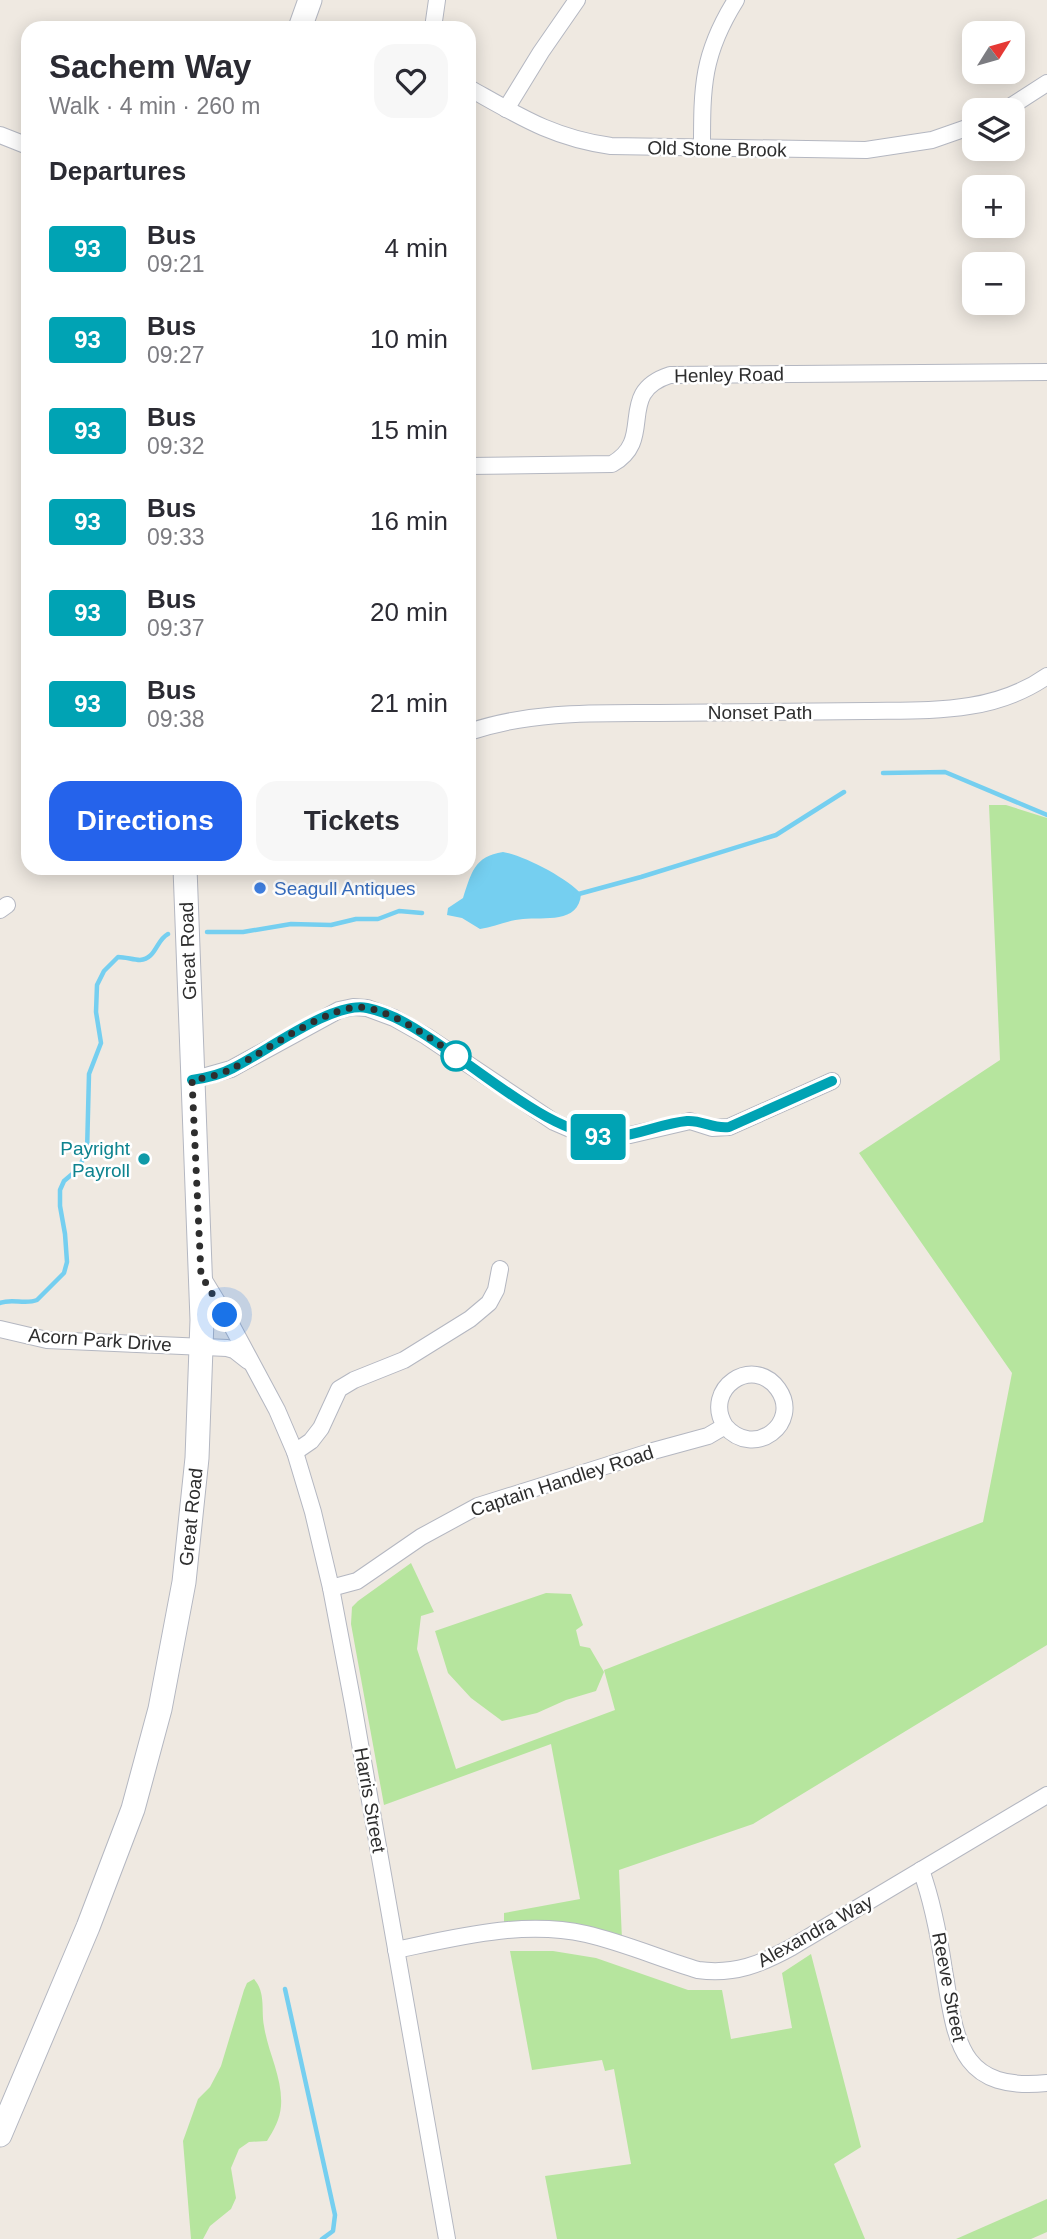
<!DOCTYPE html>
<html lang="en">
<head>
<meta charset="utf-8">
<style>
  :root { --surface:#fff; --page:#f7f7f7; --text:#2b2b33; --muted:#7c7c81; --accent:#2563eb }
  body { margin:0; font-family:Helvetica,sans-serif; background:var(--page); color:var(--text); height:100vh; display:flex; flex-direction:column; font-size:26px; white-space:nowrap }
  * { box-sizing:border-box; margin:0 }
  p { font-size:23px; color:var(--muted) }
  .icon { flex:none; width:38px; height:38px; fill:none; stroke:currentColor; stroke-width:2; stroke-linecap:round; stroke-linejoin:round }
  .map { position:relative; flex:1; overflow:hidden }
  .side { position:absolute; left:21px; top:21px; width:455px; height:854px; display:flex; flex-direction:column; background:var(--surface); border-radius:21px; box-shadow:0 4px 18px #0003 }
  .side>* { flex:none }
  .badge { padding:0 14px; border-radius:5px; font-size:24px; line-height:46px }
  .needle { width:46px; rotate:53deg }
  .fabs { position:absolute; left:962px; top:21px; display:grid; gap:14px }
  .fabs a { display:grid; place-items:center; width:63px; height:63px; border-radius:14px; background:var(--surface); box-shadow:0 4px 18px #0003; font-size:35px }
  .you { position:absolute; width:35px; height:35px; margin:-18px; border:5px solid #fff; border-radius:50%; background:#1a73e8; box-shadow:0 0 0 10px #1a73e833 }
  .map>.badge { position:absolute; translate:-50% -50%; box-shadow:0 0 0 4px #fff }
  h2 { padding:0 28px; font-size:26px; line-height:63px }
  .round { display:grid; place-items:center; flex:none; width:74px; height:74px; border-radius:21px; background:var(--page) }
  .summary { display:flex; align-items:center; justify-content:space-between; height:119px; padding:0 28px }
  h1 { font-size:33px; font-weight:800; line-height:52px }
  .cta { display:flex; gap:14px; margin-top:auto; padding:14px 28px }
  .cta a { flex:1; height:80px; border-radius:21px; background:var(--accent); color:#fff; font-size:28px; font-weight:800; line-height:80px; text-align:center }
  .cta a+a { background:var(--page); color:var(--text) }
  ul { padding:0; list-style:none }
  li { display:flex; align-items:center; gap:21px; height:91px; padding:0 28px }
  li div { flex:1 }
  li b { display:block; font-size:26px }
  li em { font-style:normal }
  li .badge { min-width:77px; font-weight:700; text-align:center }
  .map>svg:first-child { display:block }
</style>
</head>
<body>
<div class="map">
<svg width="1047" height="2239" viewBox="0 0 1047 2239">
  <rect width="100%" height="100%" fill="#efe9e1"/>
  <g fill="#b6e59e">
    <polygon points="989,805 1006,805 1047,818 1047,1645 753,1824 619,1870 622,1940 504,1924 504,1913 580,1899 551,1744 384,1805 351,1624 352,1607 358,1601 411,1563 434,1612 421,1616 417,1649 456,1769 615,1710 604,1670 983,1522 1012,1373 859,1153 1000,1060"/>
    <polygon points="546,1593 571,1594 583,1625 576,1630 580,1646 590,1648 604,1672 596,1691 566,1700 537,1713 502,1721 471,1698 448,1673 435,1631"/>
    <polygon points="510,1951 553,1951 596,1958 688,1990 722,1990 731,2039 792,2028 782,1973 811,1954 861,2147 834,2164 865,2239 557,2239 545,2176 631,2164 614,2069 605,2071 602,2060 532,2070"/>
    <path d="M254 1979C266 1993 261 2009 264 2026 268 2053 283 2078 281 2106 280 2119 274 2130 267 2141L249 2142 239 2149 231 2168 236 2198 231 2209 210 2226 203 2239H191L183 2141 198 2099 210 2087 221 2066 244 1990 247 1983Z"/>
    <polygon points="1047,2199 1047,2232 1031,2239 956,2239"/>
  </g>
  <path fill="#75cff0" d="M503 852C523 855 569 879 581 894 579 924 544 917 523 919 508 920 495 927 480 929L462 918 447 915 448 908 463 898C471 874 474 856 503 852Z"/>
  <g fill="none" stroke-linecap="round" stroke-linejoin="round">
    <g stroke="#75cff0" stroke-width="4.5">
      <polyline points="883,773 945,772 1047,815"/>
      <polyline points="575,895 641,877 776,835 844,792"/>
      <polyline points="207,932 243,932 291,924 331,925 356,919 378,919 399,911 422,913"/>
      <path d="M0 1303C12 1298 25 1305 37 1300L64 1273 67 1262 65 1234 60 1206V1190L64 1181 77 1170 87 1152 89 1074 101 1043 96 1012 97 985 104 971 118 957C126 957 133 960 140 960 156 959 156 940 168 934"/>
      <polyline points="285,1989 335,2215 333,2231 322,2239"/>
    </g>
    <g stroke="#b4b7c1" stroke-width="18">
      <g id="street">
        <polyline points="433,28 437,0"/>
        <path d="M469 88C519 116 553 138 611 146L866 150 932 140 975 125"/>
        <polyline points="506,109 541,52 577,0"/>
        <polyline points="1005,110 1047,83"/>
        <polyline points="0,135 28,146"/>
        <path d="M702 148C702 87 702 54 736 0"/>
        <path d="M469 466 612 464C657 439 614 393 670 375L1047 372"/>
        <path d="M469 732C531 711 594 713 659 713 728 712 798 712 867 711 930 710 993 714 1047 676"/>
        <polyline points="0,910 7,905"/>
        <polyline points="192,1080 231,1069 339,1010 353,1007 367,1008 394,1018 426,1036 554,1122 584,1135 599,1137 630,1135 690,1121 712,1128 729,1127 832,1081"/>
        <polyline points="202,1277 233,1328 277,1410 295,1452 313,1512 331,1588 353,1704 447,2239"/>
        <polyline points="0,1329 47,1340 227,1348 234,1350 248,1361"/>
        <polyline points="295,1452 311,1441 321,1428 339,1389 354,1380 404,1360 470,1319 489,1303 496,1290 500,1269"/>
        <path d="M331 1588 357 1581 421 1537 478 1506 653 1451 708 1436 725 1426C754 1460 802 1423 778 1389 753 1354 702 1389 725 1426"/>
        <path d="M921 1870C933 1903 939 1936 944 1970 956 2040 958 2092 1047 2083"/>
        <path d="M396 1950C458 1937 523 1920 586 1934 625 1943 661 1959 698 1970 735 1975 761 1964 792 1947L1047 1795"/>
      </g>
    </g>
    <g stroke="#b4b7c1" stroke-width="25">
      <g id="secondary">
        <polyline points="300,28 310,0"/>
        <polyline points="0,2135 88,1927 133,1809 160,1709 184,1582 197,1458 202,1320 185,868"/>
      </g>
    </g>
    <use href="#street" stroke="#fff" stroke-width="16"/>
    <use href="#secondary" stroke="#fff" stroke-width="23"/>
  </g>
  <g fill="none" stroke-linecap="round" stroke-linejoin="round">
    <g stroke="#fff" stroke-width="16">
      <path id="line" d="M192 1080C206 1078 220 1075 233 1068 266 1052 332 1001 367 1008 398 1014 430 1038 456 1056 499 1085 562 1139 614 1137 639 1135 663 1123 687 1121 703 1120 712 1129 729 1127L832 1081"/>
    </g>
    <use href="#line" stroke="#00a3b4" stroke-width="10"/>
    <path stroke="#2e2e2e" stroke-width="7" stroke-dasharray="0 12.6" d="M225 1315 201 1275 192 1080C206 1078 220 1075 233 1068 266 1052 333 1000 368 1008 402 1016 434 1041 462 1060L456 1056"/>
  </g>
  <circle fill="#3f7fe0" stroke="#fff" stroke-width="2.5" cx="260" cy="888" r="7"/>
  <circle fill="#fff" stroke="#00a3b4" stroke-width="3.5" cx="456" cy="1056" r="14"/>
  <circle fill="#0f9aa8" stroke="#fff" stroke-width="2.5" cx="144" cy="1159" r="7"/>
  <g text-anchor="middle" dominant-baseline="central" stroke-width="5" stroke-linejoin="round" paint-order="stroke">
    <g font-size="19" fill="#2e2e2e" stroke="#fff">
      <text transform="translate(717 149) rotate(1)">Old Stone Brook</text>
      <text transform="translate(729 375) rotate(-1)">Henley Road</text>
      <text x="760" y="712">Nonset Path</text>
      <text transform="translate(188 951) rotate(-92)">Great Road</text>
      <text transform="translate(100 1340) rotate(4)">Acorn Park Drive</text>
      <text transform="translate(562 1481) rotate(-18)">Captain Handley Road</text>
      <text transform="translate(191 1517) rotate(-84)">Great Road</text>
      <text transform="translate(370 1800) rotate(80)">Harris Street</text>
      <text transform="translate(815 1931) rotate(-29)">Alexandra Way</text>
      <text transform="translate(949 1987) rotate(79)">Reeve Street</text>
    </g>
    <g font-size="19" fill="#366cbe" stroke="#fff" text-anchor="start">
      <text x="274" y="888">Seagull Antiques</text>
    </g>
    <g font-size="19" fill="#0d838f" stroke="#fff" text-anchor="end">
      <text x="130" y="1148">Payright<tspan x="130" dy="22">Payroll</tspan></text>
    </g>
  </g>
</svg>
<div class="fabs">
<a><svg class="needle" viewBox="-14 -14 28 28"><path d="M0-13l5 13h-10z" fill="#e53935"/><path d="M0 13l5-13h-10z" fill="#7c7c81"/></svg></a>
<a><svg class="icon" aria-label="layers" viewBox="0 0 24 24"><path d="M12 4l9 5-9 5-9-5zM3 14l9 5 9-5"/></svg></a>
<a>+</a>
<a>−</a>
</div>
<div class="you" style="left:225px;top:1315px"></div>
<b class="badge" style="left:598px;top:1137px;background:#00a3b4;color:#fff">93</b>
<section class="side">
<div class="summary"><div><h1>Sachem Way</h1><p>Walk · 4 min · 260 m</p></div><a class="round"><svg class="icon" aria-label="heart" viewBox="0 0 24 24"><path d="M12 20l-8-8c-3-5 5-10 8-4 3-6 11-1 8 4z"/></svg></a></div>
<h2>Departures</h2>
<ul>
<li><span class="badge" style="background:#00a3b4;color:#fff">93</span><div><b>Bus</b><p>09:21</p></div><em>4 min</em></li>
<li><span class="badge" style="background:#00a3b4;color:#fff">93</span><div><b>Bus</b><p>09:27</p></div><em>10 min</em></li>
<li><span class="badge" style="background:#00a3b4;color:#fff">93</span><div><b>Bus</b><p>09:32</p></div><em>15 min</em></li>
<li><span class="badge" style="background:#00a3b4;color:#fff">93</span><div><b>Bus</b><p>09:33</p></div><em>16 min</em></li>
<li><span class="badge" style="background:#00a3b4;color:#fff">93</span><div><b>Bus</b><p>09:37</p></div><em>20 min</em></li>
<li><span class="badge" style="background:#00a3b4;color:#fff">93</span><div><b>Bus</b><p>09:38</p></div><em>21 min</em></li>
</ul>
<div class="cta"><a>Directions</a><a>Tickets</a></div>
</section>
</div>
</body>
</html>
